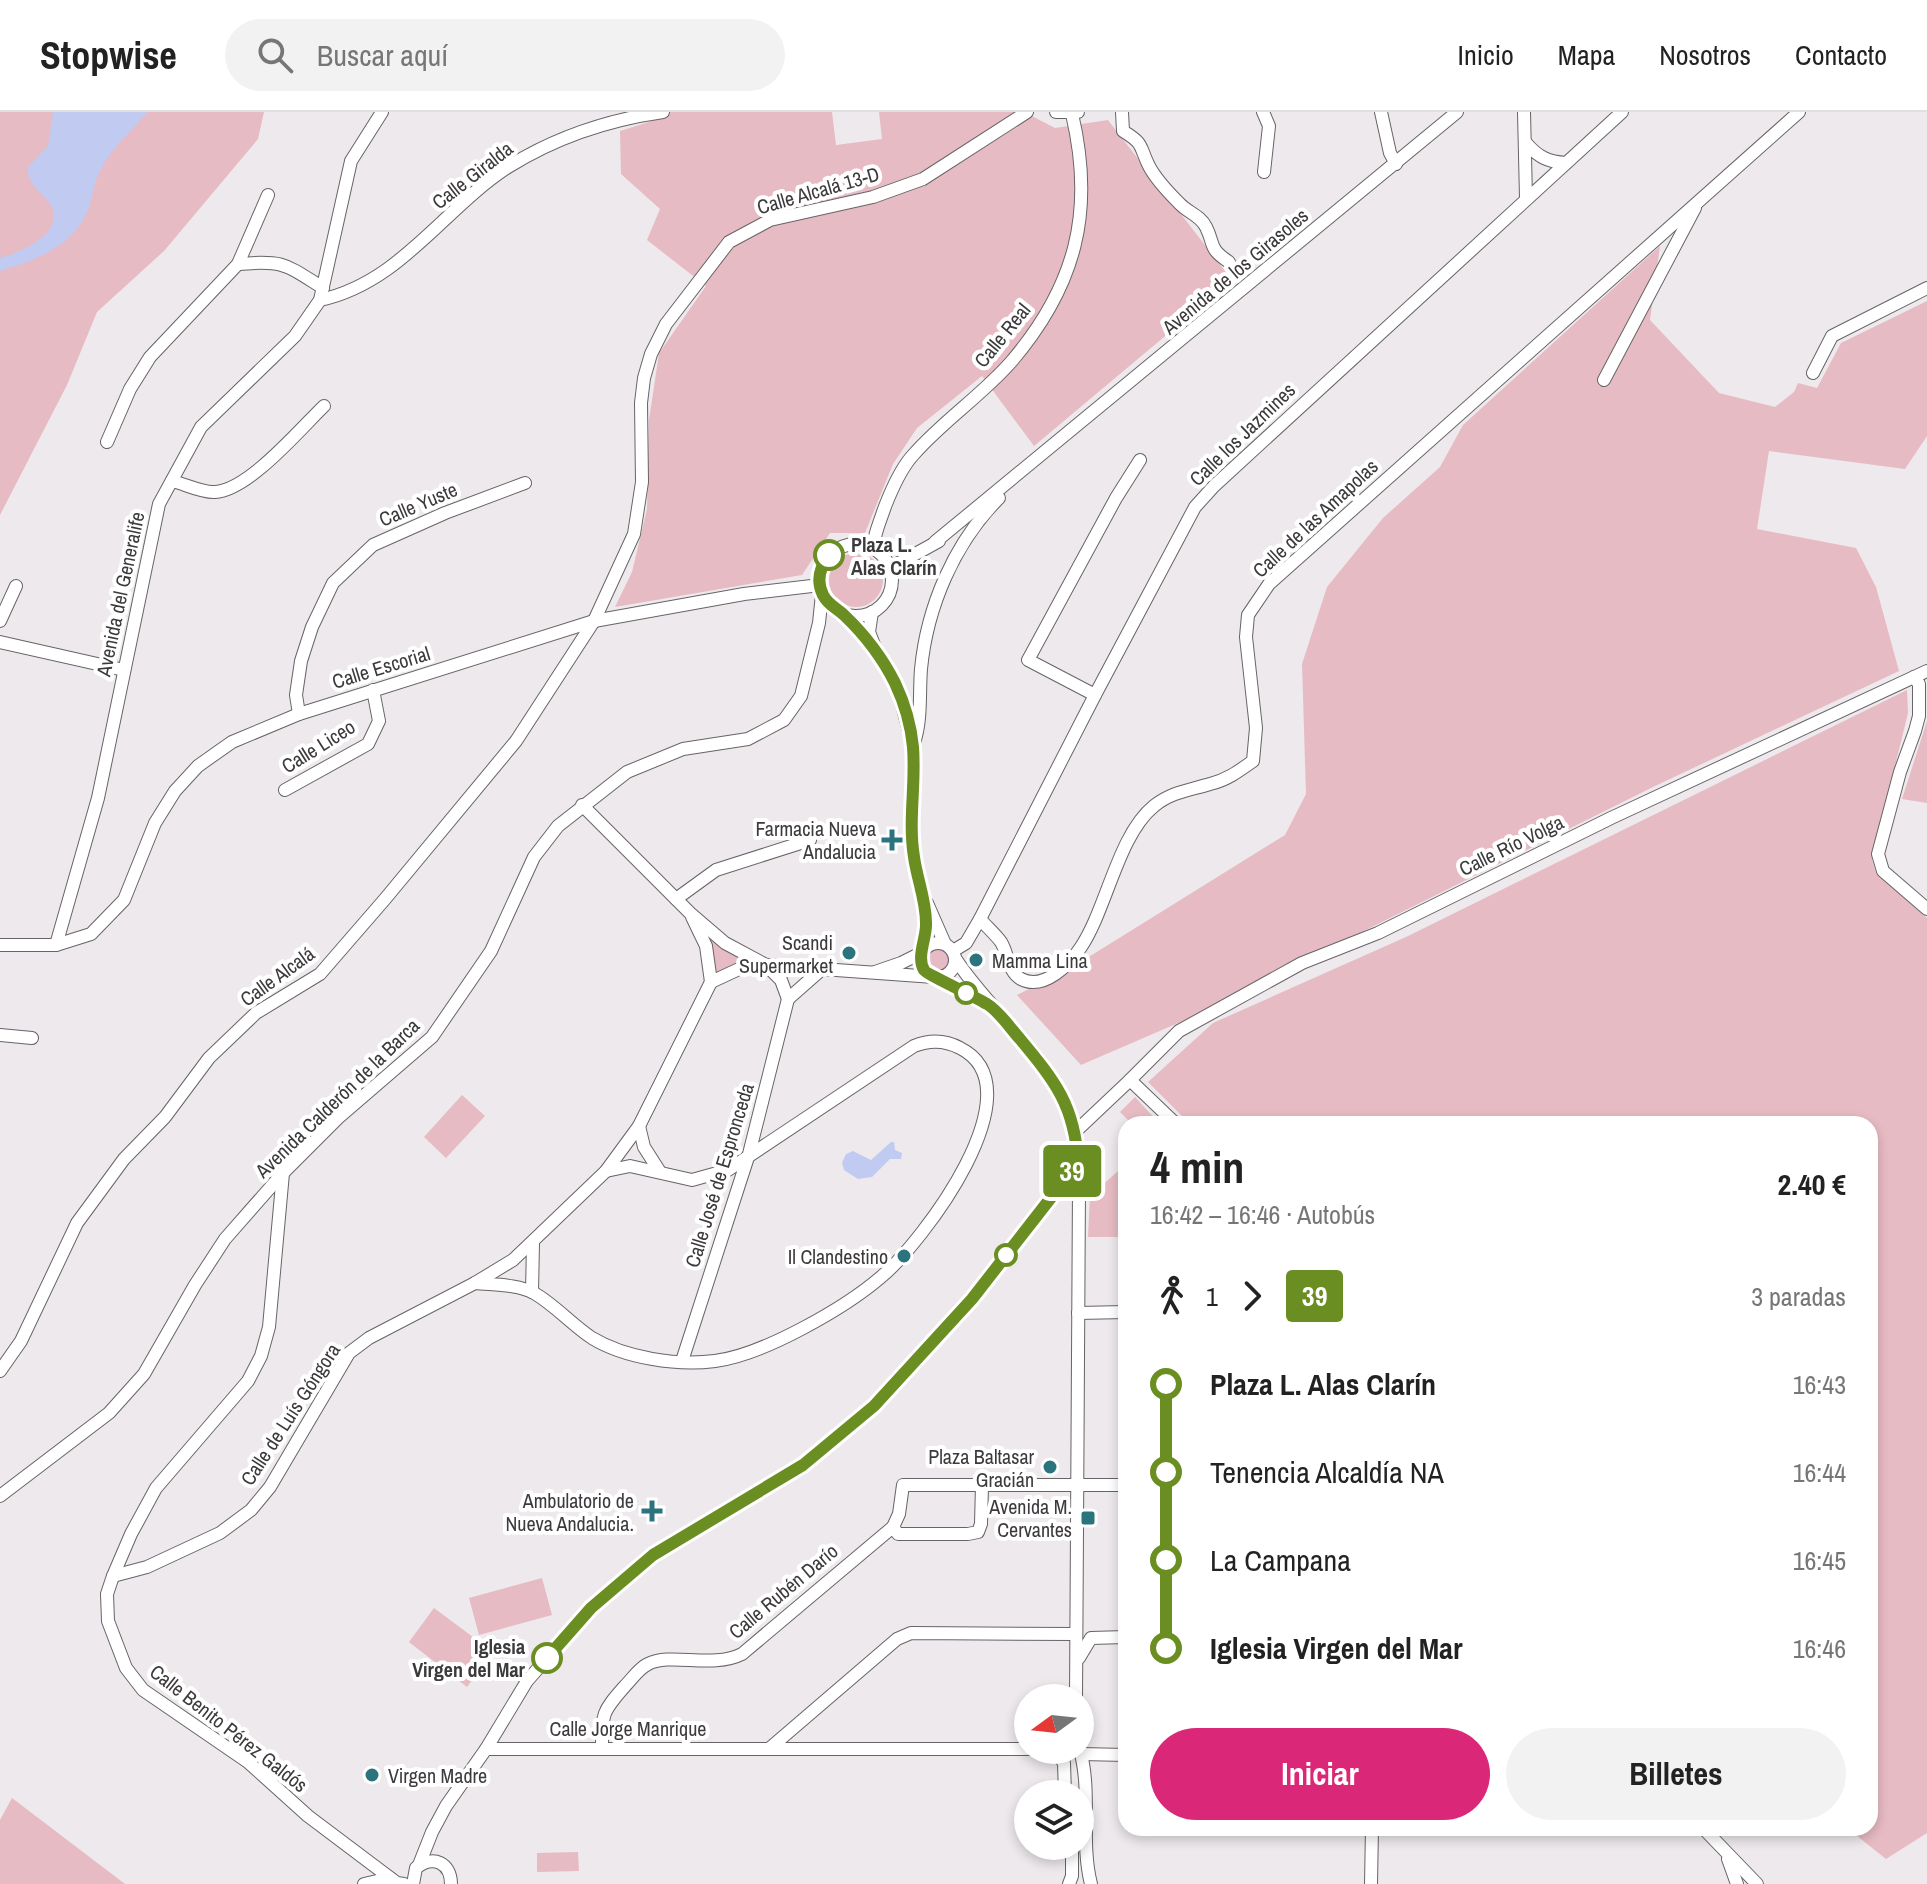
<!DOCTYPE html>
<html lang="es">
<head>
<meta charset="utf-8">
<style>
  :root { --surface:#fff; --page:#f2f2f2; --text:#222; --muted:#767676; --line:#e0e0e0; --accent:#db2777 }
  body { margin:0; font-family:"Archivo Narrow",sans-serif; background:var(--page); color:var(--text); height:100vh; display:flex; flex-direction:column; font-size:30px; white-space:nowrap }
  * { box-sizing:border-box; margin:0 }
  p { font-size:26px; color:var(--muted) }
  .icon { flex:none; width:44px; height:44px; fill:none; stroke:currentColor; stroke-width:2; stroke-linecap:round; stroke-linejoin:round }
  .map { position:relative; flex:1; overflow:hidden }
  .side { position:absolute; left:1118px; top:1004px; width:760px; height:720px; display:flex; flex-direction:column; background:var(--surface); border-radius:24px; box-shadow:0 4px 12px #0003 }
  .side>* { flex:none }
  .badge { padding:0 16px; border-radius:6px; font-size:28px; line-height:52px }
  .needle { width:52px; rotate:255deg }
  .tools { position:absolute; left:1014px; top:1572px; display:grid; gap:16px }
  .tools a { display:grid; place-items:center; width:80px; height:80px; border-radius:50%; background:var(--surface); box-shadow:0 4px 12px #0003; font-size:40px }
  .map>.badge { position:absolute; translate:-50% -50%; box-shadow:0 0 0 4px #fff }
  .legs { display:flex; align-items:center; gap:12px; height:88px; padding:0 32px; font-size:26px }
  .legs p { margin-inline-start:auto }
  .overview { display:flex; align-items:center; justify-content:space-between; height:136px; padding:0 32px }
  h1 { font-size:44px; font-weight:700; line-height:60px }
  .button { display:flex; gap:16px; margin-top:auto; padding:16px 32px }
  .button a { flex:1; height:92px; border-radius:48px; background:var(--accent); color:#fff; font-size:32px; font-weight:700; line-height:92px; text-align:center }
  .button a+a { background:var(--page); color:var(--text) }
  ul { padding:0 32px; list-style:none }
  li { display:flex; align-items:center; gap:28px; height:88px; font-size:30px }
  li i { display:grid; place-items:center; width:12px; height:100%; margin:0 10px; background:currentColor }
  li i::after { content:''; width:20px; height:20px; margin:-10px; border:6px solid; border-radius:50%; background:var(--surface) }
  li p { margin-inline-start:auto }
  li:first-child i { background:linear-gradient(#0000 50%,currentColor 0) }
  li:last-child i { background:linear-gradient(currentColor 50%,#0000 0) }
  header { display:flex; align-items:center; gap:48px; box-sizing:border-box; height:112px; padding:0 40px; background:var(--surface); border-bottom:2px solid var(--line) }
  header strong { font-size:38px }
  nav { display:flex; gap:44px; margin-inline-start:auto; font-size:28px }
  .search { width:560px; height:72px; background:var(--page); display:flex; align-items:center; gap:20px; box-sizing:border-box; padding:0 28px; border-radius:44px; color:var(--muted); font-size:30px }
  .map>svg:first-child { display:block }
</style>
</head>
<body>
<header>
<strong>Stopwise</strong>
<div class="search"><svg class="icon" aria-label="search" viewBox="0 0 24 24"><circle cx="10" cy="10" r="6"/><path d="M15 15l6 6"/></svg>Buscar aquí</div>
<nav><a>Inicio</a><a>Mapa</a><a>Nosotros</a><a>Contacto</a></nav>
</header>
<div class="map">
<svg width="1927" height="1772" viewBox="0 0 1927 1772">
  <rect width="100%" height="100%" fill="#ede9ed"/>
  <g fill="#e7bbc3">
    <polygon points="0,0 264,0 258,27 164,139 97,200 67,273 0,403"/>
    <polygon points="649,0 832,0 836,33 882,27 879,0 1024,0 1055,16 1108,8 1232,168 1034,334 982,264 917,316 893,352 865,421 830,421 802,463 615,495 632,460 647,397 649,308 659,241 706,174 647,128 660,97 621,62 620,19 652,9"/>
    <polygon points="1660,134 1650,208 1719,281 1775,295 1794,280 1798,271 1817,276 1841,231 1927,189 1927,324 1905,357 1769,339 1757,417 1856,436 1876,475 1899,559 1653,675 1185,908 1081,953 1017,883 1071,856 1285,723 1306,682 1302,552 1327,475 1383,406 1440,355 1463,313"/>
    <circle cx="856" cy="468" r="27"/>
    <polygon points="1907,578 1908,601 1872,748 1876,761 1927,806 1927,1721 1886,1747 1847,1716 1870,1716 1870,1012 1190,1012 1148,970 1213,911 1406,825"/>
    <polygon points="1927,609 1927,691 1902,687"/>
    <polygon points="706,821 753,851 718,861 715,859"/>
    <circle cx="938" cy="848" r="11"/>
    <polygon points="462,983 485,1004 446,1046 424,1025"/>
    <polygon points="1135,985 1160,1012 1132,1012 1120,1000"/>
    <polygon points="1126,1052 1126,1125 1088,1125 1090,1084"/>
    <polygon points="542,1466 552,1503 479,1523 469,1486"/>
    <polygon points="434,1496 493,1540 467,1575 409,1530"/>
    <polygon points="12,1686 125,1772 0,1772 0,1708"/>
    <polygon points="578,1740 579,1759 537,1760 537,1741"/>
  </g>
  <g fill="#c1caf0">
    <path d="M53 0H148C132 18 113 35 101 57 94 69 93 84 88 98 73 135 36 148 0 159V146C22 140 67 120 50 92 40 77 27 74 28 55L48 34Z"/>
    <polygon points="891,1030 894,1030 895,1038 902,1041 901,1047 890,1047 872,1065 858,1067 844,1058 842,1051 846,1042 853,1039 871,1048"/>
  </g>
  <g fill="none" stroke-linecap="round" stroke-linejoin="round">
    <g stroke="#676467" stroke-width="14">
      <g id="minor">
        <polyline points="1056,0 1078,0"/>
        <path d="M1122 0 1123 19C1144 32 1139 33 1148 52 1154 65 1169 81 1179 91 1188 101 1200 103 1206 115 1215 133 1208 136 1229 150"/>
        <polyline points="1263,0 1269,14 1264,60"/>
        <polyline points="1381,0 1390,41 1396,52"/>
        <polyline points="1524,0 1526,86"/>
        <path d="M1526 31C1538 45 1548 50 1566 51"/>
        <path d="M238 152C284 148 285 152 323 176"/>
        <path d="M320 188C400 171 443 97 508 55 556 25 607 8 663 0"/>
        <polyline points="1813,261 1832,224 1927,176"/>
        <polyline points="1604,268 1695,96"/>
        <polyline points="107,330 130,277 150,245 238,152 268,83"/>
        <path d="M172 369C185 372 202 381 215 380 249 378 300 317 324 294"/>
        <polyline points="935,430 1457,0"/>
        <circle cx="856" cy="468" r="36"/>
        <path d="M872 435C879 408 895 362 914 342 943 309 982 283 1011 250 1076 174 1095 99 1072 2"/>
        <polyline points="890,456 939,429"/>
        <polyline points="872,500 869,520 876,538 898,578 913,634 912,724 914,746 924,787 927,815 924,838"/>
        <polyline points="843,502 873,536"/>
        <polyline points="0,509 16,474"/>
        <polyline points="0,530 124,558"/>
        <polyline points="1914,565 1919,572 1919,604 1915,619 1900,660 1878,742 1883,759 1927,797"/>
        <polyline points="1095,583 1028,548 1116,386 1140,348"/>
        <polyline points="299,602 296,583 301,549 312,515 333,471 373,433 445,401 525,371"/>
        <path d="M914 631C922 607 919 582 921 557 927 495 954 431 999 386"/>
        <polyline points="285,678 368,632 379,609 373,578"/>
        <polyline points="582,693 690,801 725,831 766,853 781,868 788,887"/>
        <polyline points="676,787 716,758 810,728"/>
        <polyline points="927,791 945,832"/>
        <polyline points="692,805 706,834 711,870"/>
        <path d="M980 807C987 815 995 822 1001 830 1008 841 1008 860 1021 867 1044 879 1070 852 1081 835 1107 796 1118 723 1154 694 1171 680 1190 678 1210 672 1227 668 1239 659 1253 649L1256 616 1246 525 1248 503 1269 472 1799 0"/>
        <circle cx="938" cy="848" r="17"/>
        <polyline points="0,833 56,833 91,822 124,788 155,711 175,679 198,654 232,630 299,602 594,509 744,482 820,473"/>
        <polyline points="56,833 98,686 159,392 201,315 295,224 320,188 351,49 382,0"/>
        <polyline points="953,839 966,831 980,807 1095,583 1195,395 1214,374 1622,0"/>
        <path d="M955 846C988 898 1050 944 1070 1001 1078 1025 1078 1051 1079 1076L1076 1586"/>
        <polyline points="875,860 901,851 923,840"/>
        <polyline points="941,866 987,892"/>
        <polyline points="711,870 739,857 766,853 934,865"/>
        <polyline points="788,887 822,857"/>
        <polyline points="0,923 32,926"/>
        <polyline points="1130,968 1179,919 1302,851 1378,821 1611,706 1927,559"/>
        <polyline points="639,1014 644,1035 660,1060"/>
        <polyline points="1074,1021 1130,968 1176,1012"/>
        <polyline points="283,1061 269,1215 261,1244 248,1269 156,1376 131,1422 113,1464 107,1482 108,1509 126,1556 143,1578 248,1650 308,1704 397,1771 404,1772"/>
        <path d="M475 1171C494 1173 517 1172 534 1181 555 1193 572 1213 592 1226 625 1246 677 1254 715 1249 763 1243 845 1196 881 1165 922 1131 1040 976 960 936 945 928 929 928 914 934L728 1058 692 1068 630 1054 606 1059"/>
        <polyline points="532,1180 533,1131"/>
        <polyline points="1078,1201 1126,1200"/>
        <polyline points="682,1249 749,1042 788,887"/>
        <polyline points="0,1259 21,1229 77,1111 124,1047 165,1005 209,946 256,901 320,862 385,787 516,629 594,509 634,422 642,370 641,291 644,266 651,242 666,212 729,130 770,108 873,85 923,67 1027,0"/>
        <polyline points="0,1384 109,1301 144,1262 195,1173 225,1127 283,1061 338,1006 432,925 491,839 534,745 558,714 627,660 683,637 748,627 784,608 801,584 819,511 822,482"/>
        <polyline points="893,1415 898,1422 968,1422 978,1420 981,1412 982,1373"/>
        <polyline points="113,1464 147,1455 220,1421 251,1398 270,1375 349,1241 369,1226 475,1171 513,1148 606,1059 639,1014 711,870"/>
        <polyline points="1079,1546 1091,1526 1126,1525"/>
        <path d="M602 1636C602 1601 602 1600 625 1574 632 1567 639 1556 648 1552 671 1540 712 1557 742 1542L893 1415 899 1402 903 1373H1126"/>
        <polyline points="770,1636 897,1527 911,1521 1076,1522"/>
        <polyline points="486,1637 1028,1637"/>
        <polyline points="1037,1638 1060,1646 1064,1651 1065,1682"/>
        <path d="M1080 1638C1092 1681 1080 1729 1091 1772"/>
        <polyline points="1081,1642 1126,1643"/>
        <polyline points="1703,1716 1757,1772"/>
        <polyline points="1728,1747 1737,1772"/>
        <polyline points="419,1753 432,1720 446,1694 486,1637 527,1569 591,1496 653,1443 803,1353 874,1294 972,1187 1078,1051"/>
        <polyline points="364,1772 390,1766"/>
        <path d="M413 1772 416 1756C433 1742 451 1751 451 1772"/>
        <polyline points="1069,1772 1072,1764 1072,1734"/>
        <polyline points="1371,1772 1372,1716"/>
      </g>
    </g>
    <use href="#minor" stroke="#fff" stroke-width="12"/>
  </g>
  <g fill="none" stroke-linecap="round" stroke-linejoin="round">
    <g stroke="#fff" stroke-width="18">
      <path id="line-1" d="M547 1546 591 1496 653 1443 803 1353 874 1294 972 1187 1078 1051C1075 994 1055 969 1020 927 1010 916 1000 900 987 892 978 886 926 862 924 858 916 845 927 825 926 811 926 788 917 767 914 745 908 709 916 672 913 635 911 614 904 590 895 571 883 547 864 522 844 503 837 496 828 493 823 483 816 469 820 455 829 443"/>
    </g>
    <use href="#line-1" stroke="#6b8e23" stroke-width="12"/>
  </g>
  <g fill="#fff" stroke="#6b8e23" stroke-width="4">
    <circle cx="829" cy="443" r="14"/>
    <circle cx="966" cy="881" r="10"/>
    <circle cx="1006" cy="1143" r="10"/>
    <circle cx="547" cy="1546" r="14"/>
  </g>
  <g fill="#2b747d" stroke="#fff" stroke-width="3">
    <path d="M888 716h8v8h8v8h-8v8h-8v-8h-8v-8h8z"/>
    <circle cx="849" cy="841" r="8"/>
    <circle cx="976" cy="848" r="8"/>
    <circle cx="904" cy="1144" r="8"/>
    <circle cx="1050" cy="1355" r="8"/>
    <path d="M648 1387h8v8h8v8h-8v8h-8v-8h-8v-8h8z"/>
    <rect x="1080" y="1398" width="16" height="16" rx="4"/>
    <circle cx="372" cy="1663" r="8"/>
  </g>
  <g text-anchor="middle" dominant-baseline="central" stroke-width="8" stroke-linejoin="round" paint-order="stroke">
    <g font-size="20" fill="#3c3a3c" stroke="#fff">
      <text transform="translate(472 63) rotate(-38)">Calle Giralda</text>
      <text transform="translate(818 78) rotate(-16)">Calle Alcalá 13-D</text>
      <text transform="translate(1235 159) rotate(-40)">Avenida de los Girasoles</text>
      <text transform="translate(1002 223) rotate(-51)">Calle Real</text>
      <text transform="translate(1242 322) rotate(-44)">Calle los Jazmines</text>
      <text transform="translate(418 392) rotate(-23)">Calle Yuste</text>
      <text transform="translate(1315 406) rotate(-43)">Calle de las Amapolas</text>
      <text transform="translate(120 482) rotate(-78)">Avenida del Generalife</text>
      <text transform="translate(381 555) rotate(-17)">Calle Escorial</text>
      <text transform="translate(318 634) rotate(-32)">Calle Liceo</text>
      <text transform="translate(1511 733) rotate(-26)">Calle Río Volga</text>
      <text transform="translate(277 864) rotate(-36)">Calle Alcalá</text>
      <text transform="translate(337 986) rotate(-44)">Avenida Calderón de la Barca</text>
      <text transform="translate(719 1063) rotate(-73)">Calle José de Espronceda</text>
      <text transform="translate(290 1302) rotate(-57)">Calle de Luís Góngora</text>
      <text transform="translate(783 1479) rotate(-40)">Calle Rubén Darío</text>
      <text transform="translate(229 1616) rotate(38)">Calle Benito Pérez Galdós</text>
      <text x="628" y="1616">Calle Jorge Manrique</text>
    </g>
    <g font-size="20" font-weight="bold" fill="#3c3a3c" stroke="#fff" text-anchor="start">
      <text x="851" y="432">Plaza L.<tspan x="851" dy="23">Alas Clarín</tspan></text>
      <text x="525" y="1534" text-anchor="end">Iglesia<tspan x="525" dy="23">Virgen del Mar</tspan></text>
    </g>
    <g font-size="20" fill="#3c3a3c" stroke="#fff" text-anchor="end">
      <text x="876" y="716">Farmacia Nueva<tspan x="876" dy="23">Andalucia</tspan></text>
      <text x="833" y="830">Scandi<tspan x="833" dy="23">Supermarket</tspan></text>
      <text x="992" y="848" text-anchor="start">Mamma Lina</text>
      <text x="888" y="1144">Il Clandestino</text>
      <text x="1034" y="1344">Plaza Baltasar<tspan x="1034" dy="23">Gracián</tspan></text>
      <text x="634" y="1388">Ambulatorio de<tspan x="634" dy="23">Nueva Andalucia.</tspan></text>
      <text x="1072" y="1394">Avenida M.<tspan x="1072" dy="23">Cervantes</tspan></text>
      <text x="388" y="1663" text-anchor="start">Virgen Madre</text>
    </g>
  </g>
</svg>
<div class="tools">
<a><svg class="needle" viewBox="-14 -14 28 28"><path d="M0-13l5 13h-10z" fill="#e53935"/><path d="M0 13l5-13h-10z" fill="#767676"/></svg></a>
<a><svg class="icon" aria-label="layers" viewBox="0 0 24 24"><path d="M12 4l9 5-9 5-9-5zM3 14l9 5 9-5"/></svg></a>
</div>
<b class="badge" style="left:1072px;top:1059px;background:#6b8e23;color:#fff">39</b>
<section class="side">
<div class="overview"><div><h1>4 min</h1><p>16:42 – 16:46 · Autobús</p></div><b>2.40 €</b></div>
<div class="legs"><svg class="icon" aria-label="walk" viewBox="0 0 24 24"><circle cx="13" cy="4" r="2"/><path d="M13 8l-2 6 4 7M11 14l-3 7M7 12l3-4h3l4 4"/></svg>1<svg class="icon" aria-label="forward" viewBox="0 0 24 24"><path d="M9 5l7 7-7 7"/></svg><b class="badge" style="background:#6b8e23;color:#fff">39</b><p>3 paradas</p></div>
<ul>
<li><i style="color:#6b8e23"></i><b>Plaza L. Alas Clarín</b><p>16:43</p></li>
<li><i style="color:#6b8e23"></i><span>Tenencia Alcaldía NA</span><p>16:44</p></li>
<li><i style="color:#6b8e23"></i><span>La Campana</span><p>16:45</p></li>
<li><i style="color:#6b8e23"></i><b>Iglesia Virgen del Mar</b><p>16:46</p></li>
</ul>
<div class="button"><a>Iniciar</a><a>Billetes</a></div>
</section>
</div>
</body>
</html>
